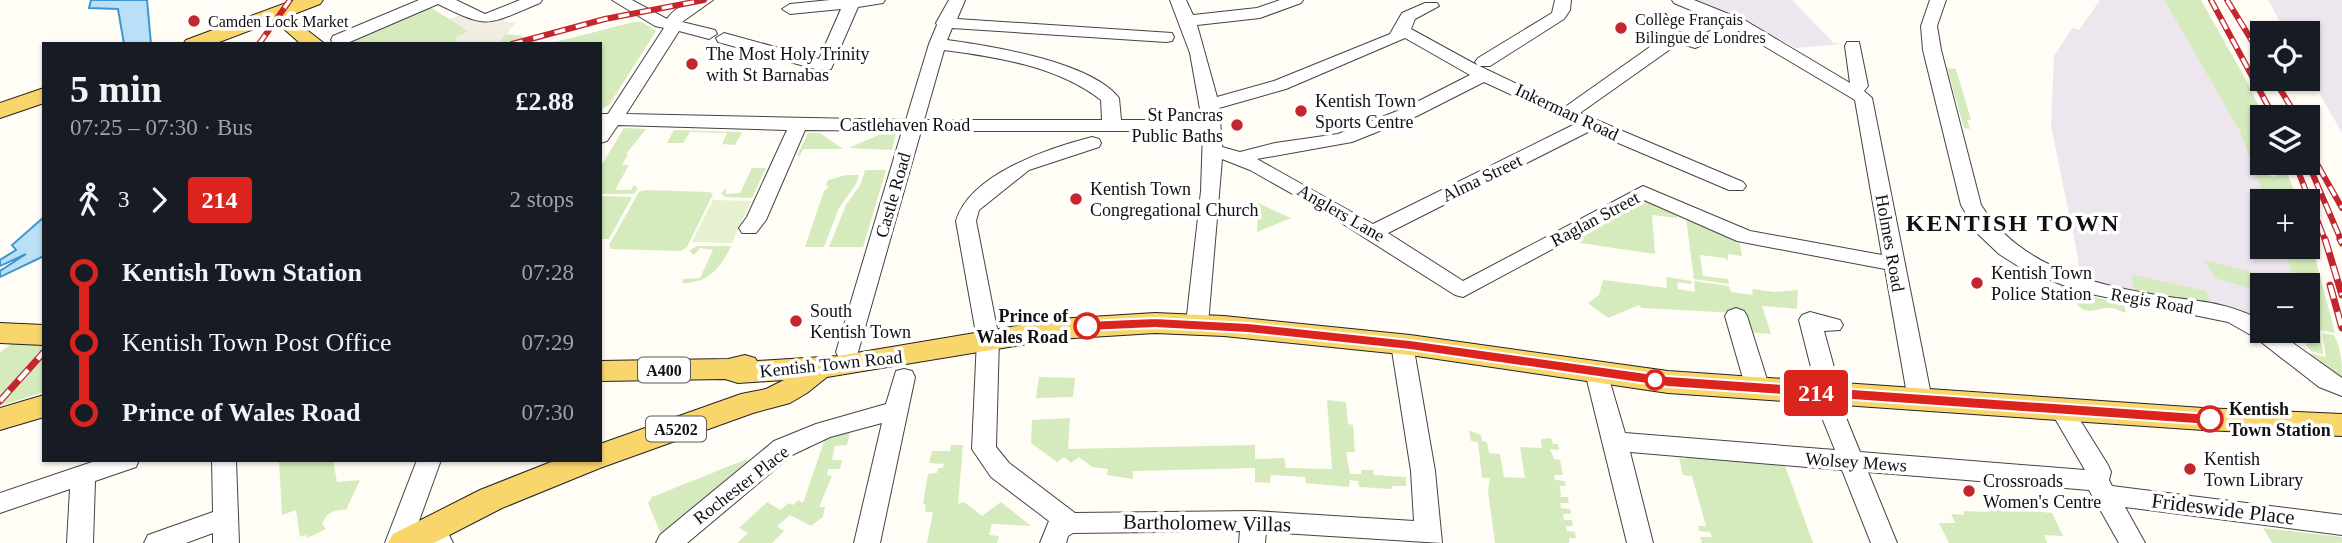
<!DOCTYPE html>
<html lang="en">
<head>
<meta charset="utf-8">
<style>
  :root { --surface:#171b24; --page:#242831; --text:#f1f3f6; --muted:#9ea1a6 }
  body { margin:0; font-family:"Times New Roman",serif; background:var(--page); color:var(--text); height:100vh; display:flex; flex-direction:column; font-size:26px; white-space:nowrap }
  * { box-sizing:border-box; margin:0 }
  p { font-size:23px; color:var(--muted) }
  .icon { flex:none; width:38px; height:38px; fill:none; stroke:currentColor; stroke-width:2; stroke-linecap:round; stroke-linejoin:round }
  .map { position:relative; flex:1; overflow:hidden }
  .details { position:absolute; left:42px; top:42px; width:560px; height:420px; display:flex; flex-direction:column; background:var(--surface); border-radius:0px; box-shadow:0 2px 5px #0004 }
  .details>* { flex:none }
  .badge { padding:0 14px; border-radius:5px; font-size:24px; line-height:46px }
  .tools { position:absolute; left:2250px; top:21px; display:grid; gap:14px }
  .tools a { display:grid; place-items:center; width:70px; height:70px; border-radius:0px; background:var(--surface); box-shadow:0 2px 5px #0004; font-size:35px }
  .map>.badge { position:absolute; translate:-50% -50%; box-shadow:0 0 0 4px #fff }
  .legs { display:flex; align-items:center; gap:10px; height:77px; padding:0 28px; font-size:23px }
  .legs p { margin-inline-start:auto }
  .head { display:flex; align-items:center; justify-content:space-between; height:119px; padding:0 28px }
  h1 { font-size:38px; font-weight:800; line-height:52px }
  ul { padding:0 28px; list-style:none }
  li { display:flex; align-items:center; gap:24px; height:70px; font-size:26px }
  li i { display:grid; place-items:center; width:10px; height:100%; margin:0 9px; background:currentColor }
  li i::after { content:''; width:18px; height:18px; margin:-9px; border:5px solid; border-radius:50%; background:var(--surface) }
  li p { margin-inline-start:auto }
  li:first-child i { background:linear-gradient(#0000 50%,currentColor 0) }
  li:last-child i { background:linear-gradient(currentColor 50%,#0000 0) }
  .map>svg:first-child { display:block }
</style>
</head>
<body>
<div class="map">
<svg width="2342" height="543" viewBox="0 0 2342 543">
  <rect width="100%" height="100%" fill="#fffdf5"/>
  <g fill="#eee6ef">
    <polygon points="1696,0 1792,0 1834,43 1842,44 1796,48 1751,23"/>
    <polygon points="2100,0 2164,0 2239,130 2266,201 2263,201 2263,247 2284,247 2295,285 2263,285 2263,326 2238,308 2119,288 2071,277 2078,271 2078,258 2051,126 2054,56 2072,28 2079,30"/>
    <polygon points="2268,0 2342,0 2342,133 2308,73 2308,33 2286,33"/>
  </g>
  <g fill="#d5ebbd">
    <polygon points="2164,0 2201,0 2245,78 2264,117 2263,141 2254,139 2268,175 2275,177 2278,175 2272,163 2283,163 2298,201 2266,201 2239,130"/>
    <polygon points="427,5 467,30 508,15 503,22 515,23 506,34 523,36 525,44 340,44"/>
    <polygon points="634,22 642,22 656,31 609,105 600,110 600,44 547,44"/>
    <polygon points="1947,68 1956,69 1971,120 1967,120 1970,129 1964,128"/>
    <polygon points="624,128 646,129 626,154 628,154 622,165 629,165 615,190 631,190 634,185 638,188 634,194 600,194 600,168"/>
    <polygon points="674,130 742,132 735,145 722,144 727,133 690,132 683,143 667,143"/>
    <polygon points="808,133 820,133 843,149 803,149 800,156 797,156"/>
    <polygon points="881,134 896,134 892,150 849,148"/>
    <polygon points="752,168 766,168 752,198 725,197 721,193 726,188 726,194 740,193"/>
    <polygon points="865,170 886,170 863,247 829,247 846,205 861,184"/>
    <polygon points="846,175 859,175 856,184 839,208 824,247 805,247 824,191 829,187 826,186 828,180"/>
    <polygon points="646,190 709,192 713,194 687,247 681,251 611,249 609,245 639,192"/>
    <polygon points="600,196 632,197 609,239 600,239"/>
    <polygon points="1647,200 1678,215 1677,218 1652,215 1655,254 1573,242"/>
    <polygon points="1258,203 1291,218 1257,232"/>
    <polygon points="1686,218 1740,244 1742,256 1728,254 1728,261 1725,258 1700,255 1703,276 1728,279 1729,284 1694,279"/>
    <polygon points="2308,231 2335,333 2320,330 2323,354 2311,351 2306,345 2302,331 2308,331 2308,285 2295,285 2284,247 2308,247"/>
    <path d="M697 246H731C721 268 707 284 682 283L683 279 700 278 713 250 700 248 694 255 689 251Z"/>
    <polygon points="2204,260 2263,275 2271,285 2263,285 2263,292 2215,278"/>
    <polygon points="2134,275 2206,291 2211,303 2135,291 2131,277"/>
    <polygon points="1666,277 1691,281 1692,284 1677,282 1678,289 1695,292 1694,281 1729,286 1731,292 1753,295 1752,289 1774,292 1798,290 1797,309 1762,306 1771,334 1745,332 1738,313 1642,308 1639,305 1608,318 1588,303 1599,295 1603,280 1667,288"/>
    <path d="M2061 286 2085 295 2124 304 2126 313C2122 312 2119 310 2116 309 2096 304 2086 323 2072 296L2057 293Z"/>
    <path d="M2322 333 2334 335C2342 350 2342 364 2342 382L2310 360 2309 353 2326 357Z"/>
    <polygon points="12,344 44,345 44,392 0,406 0,352"/>
    <polygon points="1039,377 1075,378 1073,397 1036,398"/>
    <polygon points="1327,400 1346,402 1348,424 1353,425 1355,452 1346,452 1350,474 1361,474 1361,470 1373,470 1374,475 1406,477 1406,486 1392,486 1392,489 1359,487 1358,481 1350,480 1349,487 1306,483 1305,477 1271,475 1270,483 1255,482 1255,468 1133,471 1133,479 1107,475 1108,469 1092,467 1079,457 1071,463 1064,457 1057,462 1031,443 1032,420 1070,418 1068,449 1255,445 1255,459 1284,458 1286,468 1332,469"/>
    <polygon points="851,428 847,445 835,446 832,460 842,460 840,469 828,469 827,475 832,476 819,507 825,507 823,517 811,526 790,515 777,526 784,531 772,543 737,543 748,533 739,528 767,502 780,510 789,503 793,505 798,500 803,503 826,436"/>
    <polygon points="1469,430 1481,435 1482,441 1487,442 1489,453 1500,454 1504,477 1525,478 1520,447 1542,448 1541,439 1551,438 1553,444 1558,444 1559,450 1550,449 1554,459 1560,460 1563,475 1554,475 1555,480 1565,481 1566,486 1560,486 1561,497 1568,497 1569,503 1560,503 1561,508 1570,509 1571,514 1563,514 1564,520 1572,520 1573,526 1566,526 1567,531 1575,532 1576,538 1569,538 1569,543 1495,543 1488,491 1490,478 1482,478 1478,442 1471,441"/>
    <polygon points="951,445 963,445 958,504 964,502 982,516 1001,502 1031,526 992,524 989,535 999,536 997,543 927,543 933,512 925,512 926,505 923,503 928,474 937,473 938,468 943,468 944,464 929,463 932,451 950,451"/>
    <polygon points="1684,452 1784,463 1813,543 1702,543 1700,537 1712,537 1710,532 1699,531 1698,526 1706,526 1692,476 1683,475 1679,458 1686,459"/>
    <polygon points="747,459 750,466 663,539 648,503 652,497"/>
    <path d="M279 460H333L337 482 360 480 346 510C335 509 326 513 322 524L326 529 307 538 306 535 300 537 296 510 282 515Z"/>
    <polygon points="1985,506 2052,513 2063,536 2044,535 2047,543 1949,543 1939,523 1955,523 1951,514 1964,515 1963,511 1987,512"/>
    <polygon points="2263,528 2342,537 2342,543 2272,543"/>
  </g>
  <polygon fill="#e6f2cf" points="713,200 751,201 732,243 692,242"/>
  <polygon fill="#f1ede2" points="462,14 508,15 503,22 515,23 497,44 459,44 455,38 468,31 450,19"/>
  <g fill="#b9e0f7" stroke="#3f96cf" stroke-width="2">
    <polygon points="91,0 147,0 151,44 124,44 118,9 89,8"/>
    <polygon points="44,217 44,256 0,277 0,271 26,254 0,266 0,260 16,250 12,245"/>
  </g>
  <g fill="none" stroke-linecap="round" stroke-linejoin="round">
    <g stroke="#444" stroke-width="2">
      <g id="minor">
        <path d="M419 0H456L485 14 520 0H542L540 3C486 25 491 30 438 4L345 44H334L331 40 333 36Z"/>
        <path d="M612 0H632L667 19C678 3 696 0 713 0L682 22 715 30 717 34 709 39 679 31 626 114 906 120 929 44 937 25 936 23 949 0H965L957 19 1172 33 1174 37 1172 41 1166 42 952 28 947 40C991 46 1091 62 1119 98L1121 120H1202L1190 53 1170 0H1186L1193 15 1257 8 1280 0H1303L1301 3 1260 18 1197 25 1217 97 1274 81 1390 34 1402 13 1425 3H1437L1439 6 1415 19 1411 29 1473 63 1565 107 1671 32 1677 31 1695 37 1726 25 1674 3 1672 0H1694L1746 21 1850 83 1845 46 1847 42H1859L1868 86 1864 91 1872 98 1932 400 1928 406 1920 409 1912 406 1908 400 1885 269 1737 241 1644 200 1463 297 1455 295 1321 210 1250 170 1222 159 1208 324 1205 329 1197 332 1189 329 1186 324 1201 191 1203 131H921L858 352 855 358 847 360 839 358 836 352 902 131 805 130 766 220 756 233H742L739 228 747 217 787 130 618 125 607 141 600 143V114H608L664 28 655 26ZM1739 31 1855 100 1882 255 1750 231 1643 186 1463 281 1388 233 1590 131 1729 190H1743L1746 186 1743 182 1580 113 1679 43 1695 48ZM1405 38 1470 75 1405 108 1338 134 1275 143 1240 152 1222 147 1219 108 1286 89ZM944 50C997 57 1057 66 1101 100L1102 120H924ZM1484 82 1575 124 1373 224 1257 159 1352 142 1417 116Z"/>
        <polygon points="830,0 885,0 883,3 858,7 831,69 815,69 718,42 716,38 724,33 819,59 841,9 790,14 782,9 790,4"/>
        <polygon points="1555,0 1571,0 1570,10 1564,19 1490,66 1478,66 1475,62 1478,58 1552,13"/>
        <path d="M1930 0H1946L1937 26 1941 50 1981 205C2022 271 2104 287 2176 298 2207 302 2236 305 2263 322V331H2276L2342 378V396L2319 387 2256 338 2228 322 2081 292 2024 270 1999 254 1978 234 1961 205 1923 50 1921 26Z"/>
        <path d="M1092 137 1099 139 1101 143 1099 147 1029 170 979 210 976 221 999 339 996 447 1009 463 1075 513 1254 511 1414 521 1411 471 1391 344 1394 338 1402 336 1410 338 1413 344 1435 471 1442 543 1266 532 1265 543H1239L1240 531 1073 533 1068 536 1066 543H1040L1049 521 991 477 972 449 977 339 956 221C970 174 1049 148 1092 137Z"/>
        <polygon points="1736,308 1744,311 1747,316 1770,389 1766,395 1758,398 1750,395 1746,389 1725,316 1728,311"/>
        <polygon points="1810,312 1840,320 1843,325 1840,330 1824,331 1841,393 1838,398 1860,452 2085,470 2050,410 2054,404 2062,401 2070,404 2108,465 2111,472 2109,480 2112,486 2342,515 2342,535 2125,507 2145,543 2119,543 2089,490 1868,472 1897,543 1871,543 1842,470 1630,452 1653,543 1627,543 1585,372 1588,366 1596,364 1604,366 1607,372 1625,433 1835,450 1812,393 1816,387 1799,320 1802,315"/>
        <polygon points="904,369 912,371 915,377 880,543 854,543 882,423 830,437 792,455 687,543 656,543 660,535 774,441 816,424 886,404 896,371"/>
        <polygon points="98,460 139,460 136,467 95,481 93,543 67,543 70,489 0,513 0,493"/>
        <polygon points="212,460 236,460 239,543 213,543 213,533 186,543 144,543 148,535 213,512"/>
        <polygon points="417,460 441,460 411,543 385,543"/>
        <polygon points="439,530 448,533 453,543 427,543 430,533"/>
      </g>
    </g>
    <g stroke="#222" stroke-width="2">
      <g id="major">
        <polygon points="294,0 323,0 320,4 289,16 325,44 301,44 275,21 214,44 183,44 186,40"/>
        <polygon points="44,88 44,103 0,118 0,103"/>
        <polygon points="1155,313 1224,316 1410,335 1668,371 2203,408 2342,414 2342,436 2203,430 1668,393 1410,355 1224,336 1155,333 1058,339 827,377 807,393 790,403 753,413 600,468 502,508 434,543 388,543 393,534 480,490 556,460 600,460 600,444 741,394 766,389 784,380 738,383 725,379 600,381 600,361 728,359 745,355 755,358 757,361 838,356 1058,319"/>
        <polygon points="0,323 44,325 44,345 0,343"/>
        <polygon points="44,395 44,417 0,430 0,408"/>
      </g>
    </g>
    <use href="#minor" fill="#fff" fill-rule="evenodd"/>
    <use href="#major" fill="#f9d66b" fill-rule="evenodd"/>
    <g stroke="#c4262e" stroke-width="6">
      <g id="rail-far1">
        <polyline points="2211,0 2274,117"/>
        <polyline points="2227,0 2263,59"/>
        <polyline points="259,44 290,0"/>
        <polyline points="512,44 605,19 704,0"/>
        <polyline points="2274,79 2297,117"/>
        <polyline points="2308,148 2342,208"/>
        <polyline points="2295,163 2325,240"/>
        <polyline points="2308,163 2341,240"/>
      </g>
    </g>
    <g stroke="#c4262e" stroke-width="7">
      <g id="rail">
        <polyline points="2325,239 2342,295"/>
        <polyline points="2340,239 2342,243"/>
        <polyline points="2330,285 2342,328"/>
        <polyline points="0,401 44,352"/>
      </g>
    </g>
    <use href="#rail-far1" stroke="#fff" stroke-width="3.5" stroke-dasharray="11" stroke-linecap="butt"/>
    <use href="#rail" stroke="#fff" stroke-width="4.5" stroke-dasharray="14" stroke-linecap="butt"/>
  </g>
  <polygon fill="#dc241f" stroke="#fff" stroke-width="2" points="1155,318 1248,323 1410,340 1668,376 2210,414 2217,419 2210,425 1668,387 1410,350 1248,333 1155,328 1087,331 1079,326 1087,321"/>
  <g fill="#c4262e" stroke="#fff" stroke-width="2.5">
    <circle cx="194" cy="21" r="7"/>
    <circle cx="1621" cy="28" r="7"/>
    <circle cx="692" cy="64" r="7"/>
    <circle cx="1301" cy="111" r="7"/>
    <circle cx="1237" cy="125" r="7"/>
    <circle cx="1076" cy="199" r="7"/>
    <circle cx="1977" cy="283" r="7"/>
    <circle cx="796" cy="321" r="7"/>
    <circle cx="2190" cy="469" r="7"/>
    <circle cx="1969" cy="491" r="7"/>
  </g>
  <g fill="#fff" stroke="#dc241f" stroke-width="3.5">
    <circle cx="1087" cy="326" r="12"/>
    <circle cx="1655" cy="380" r="9"/>
    <circle cx="2210" cy="419" r="12"/>
  </g>
  <g text-anchor="middle" dominant-baseline="central" stroke-width="7" stroke-linejoin="round" paint-order="stroke">
    <g font-size="16" fill="#111" stroke="#fff" text-anchor="start">
      <text x="1635" y="19">Collège Français<tspan x="1635" dy="18">Bilingue de Londres</tspan></text>
      <text x="208" y="21">Camden Lock Market</text>
    </g>
    <g fill="#fff" stroke="#585858" stroke-width="2">
      <rect x="638" y="357.5" width="52" height="25" rx="5"/>
      <rect x="646" y="416.5" width="60" height="25" rx="5"/>
    </g>
    <g font-size="16" font-weight="bold" fill="#111">
      <text x="664" y="370">A400</text>
      <text x="676" y="429">A5202</text>
    </g>
    <g font-size="18" fill="#111" stroke="#fff" text-anchor="start">
      <text x="706" y="54">The Most Holy Trinity<tspan x="706" dy="21">with St Barnabas</tspan></text>
      <text x="1315" y="101">Kentish Town<tspan x="1315" dy="21">Sports Centre</tspan></text>
      <text x="1223" y="115" text-anchor="end">St Pancras<tspan x="1223" dy="21">Public Baths</tspan></text>
      <text x="1090" y="189">Kentish Town<tspan x="1090" dy="21">Congregational Church</tspan></text>
      <text x="1991" y="273">Kentish Town<tspan x="1991" dy="21">Police Station</tspan></text>
      <text x="810" y="311">South<tspan x="810" dy="21">Kentish Town</tspan></text>
      <text x="2204" y="459">Kentish<tspan x="2204" dy="21">Town Library</tspan></text>
      <text x="1983" y="481">Crossroads<tspan x="1983" dy="21">Women's Centre</tspan></text>
    </g>
    <g font-size="18" fill="#111" stroke="#fff">
      <text transform="translate(1567 112) rotate(25)">Inkerman Road</text>
      <text x="905" y="125">Castlehaven Road</text>
      <text transform="translate(1482 178) rotate(-26)">Alma Street</text>
      <text transform="translate(893 195) rotate(-74)">Castle Road</text>
      <text transform="translate(1341 213) rotate(30)">Anglers Lane</text>
      <text transform="translate(1595 219) rotate(-28)">Raglan Street</text>
      <text transform="translate(1890 243) rotate(80)">Holmes Road</text>
      <text transform="translate(2152 301) rotate(10)">Regis Road</text>
      <text transform="translate(831 364) rotate(-6)">Kentish Town Road</text>
      <text transform="translate(1856 462) rotate(4)">Wolsey Mews</text>
      <text transform="translate(741 485) rotate(-38)">Rochester Place</text>
    </g>
    <g font-size="18" font-weight="bold" fill="#111" stroke="#fff" text-anchor="end">
      <text x="1068" y="316">Prince of<tspan x="1068" dy="21">Wales Road</tspan></text>
      <text x="2229" y="409" text-anchor="start">Kentish<tspan x="2229" dy="21">Town Station</tspan></text>
    </g>
    <g font-size="21" fill="#111" stroke="#fff">
      <text transform="translate(2223 509) rotate(7)">Frideswide Place</text>
      <text transform="translate(1207 523) rotate(1)">Bartholomew Villas</text>
    </g>
    <g font-size="24" font-weight="bold" letter-spacing="2" fill="#111" stroke="#fff">
      <text x="2013" y="223">KENTISH TOWN</text>
    </g>
  </g>
</svg>
<div class="tools">
<a><svg class="icon" aria-label="locate" viewBox="0 0 24 24"><circle cx="12" cy="12" r="6"/><path d="M12 2v4M12 18v4M2 12h4M18 12h4"/></svg></a>
<a><svg class="icon" aria-label="layers" viewBox="0 0 24 24"><path d="M12 4l9 5-9 5-9-5zM3 14l9 5 9-5"/></svg></a>
<a>+</a>
<a>−</a>
</div>
<b class="badge" style="left:1816px;top:393px;background:#dc241f;color:#fff">214</b>
<section class="details">
<div class="head"><div><h1>5 min</h1><p>07:25 – 07:30 · Bus</p></div><b>£2.88</b></div>
<div class="legs"><svg class="icon" aria-label="walk" viewBox="0 0 24 24"><circle cx="13" cy="4" r="2"/><path d="M13 8l-2 6 4 7M11 14l-3 7M7 12l3-4h3l4 4"/></svg>3<svg class="icon" aria-label="forward" viewBox="0 0 24 24"><path d="M9 5l7 7-7 7"/></svg><b class="badge" style="background:#dc241f;color:#fff">214</b><p>2 stops</p></div>
<ul>
<li><i style="color:#dc241f"></i><b>Kentish Town Station</b><p>07:28</p></li>
<li><i style="color:#dc241f"></i><span>Kentish Town Post Office</span><p>07:29</p></li>
<li><i style="color:#dc241f"></i><b>Prince of Wales Road</b><p>07:30</p></li>
</ul>
</section>
</div>
</body>
</html>
